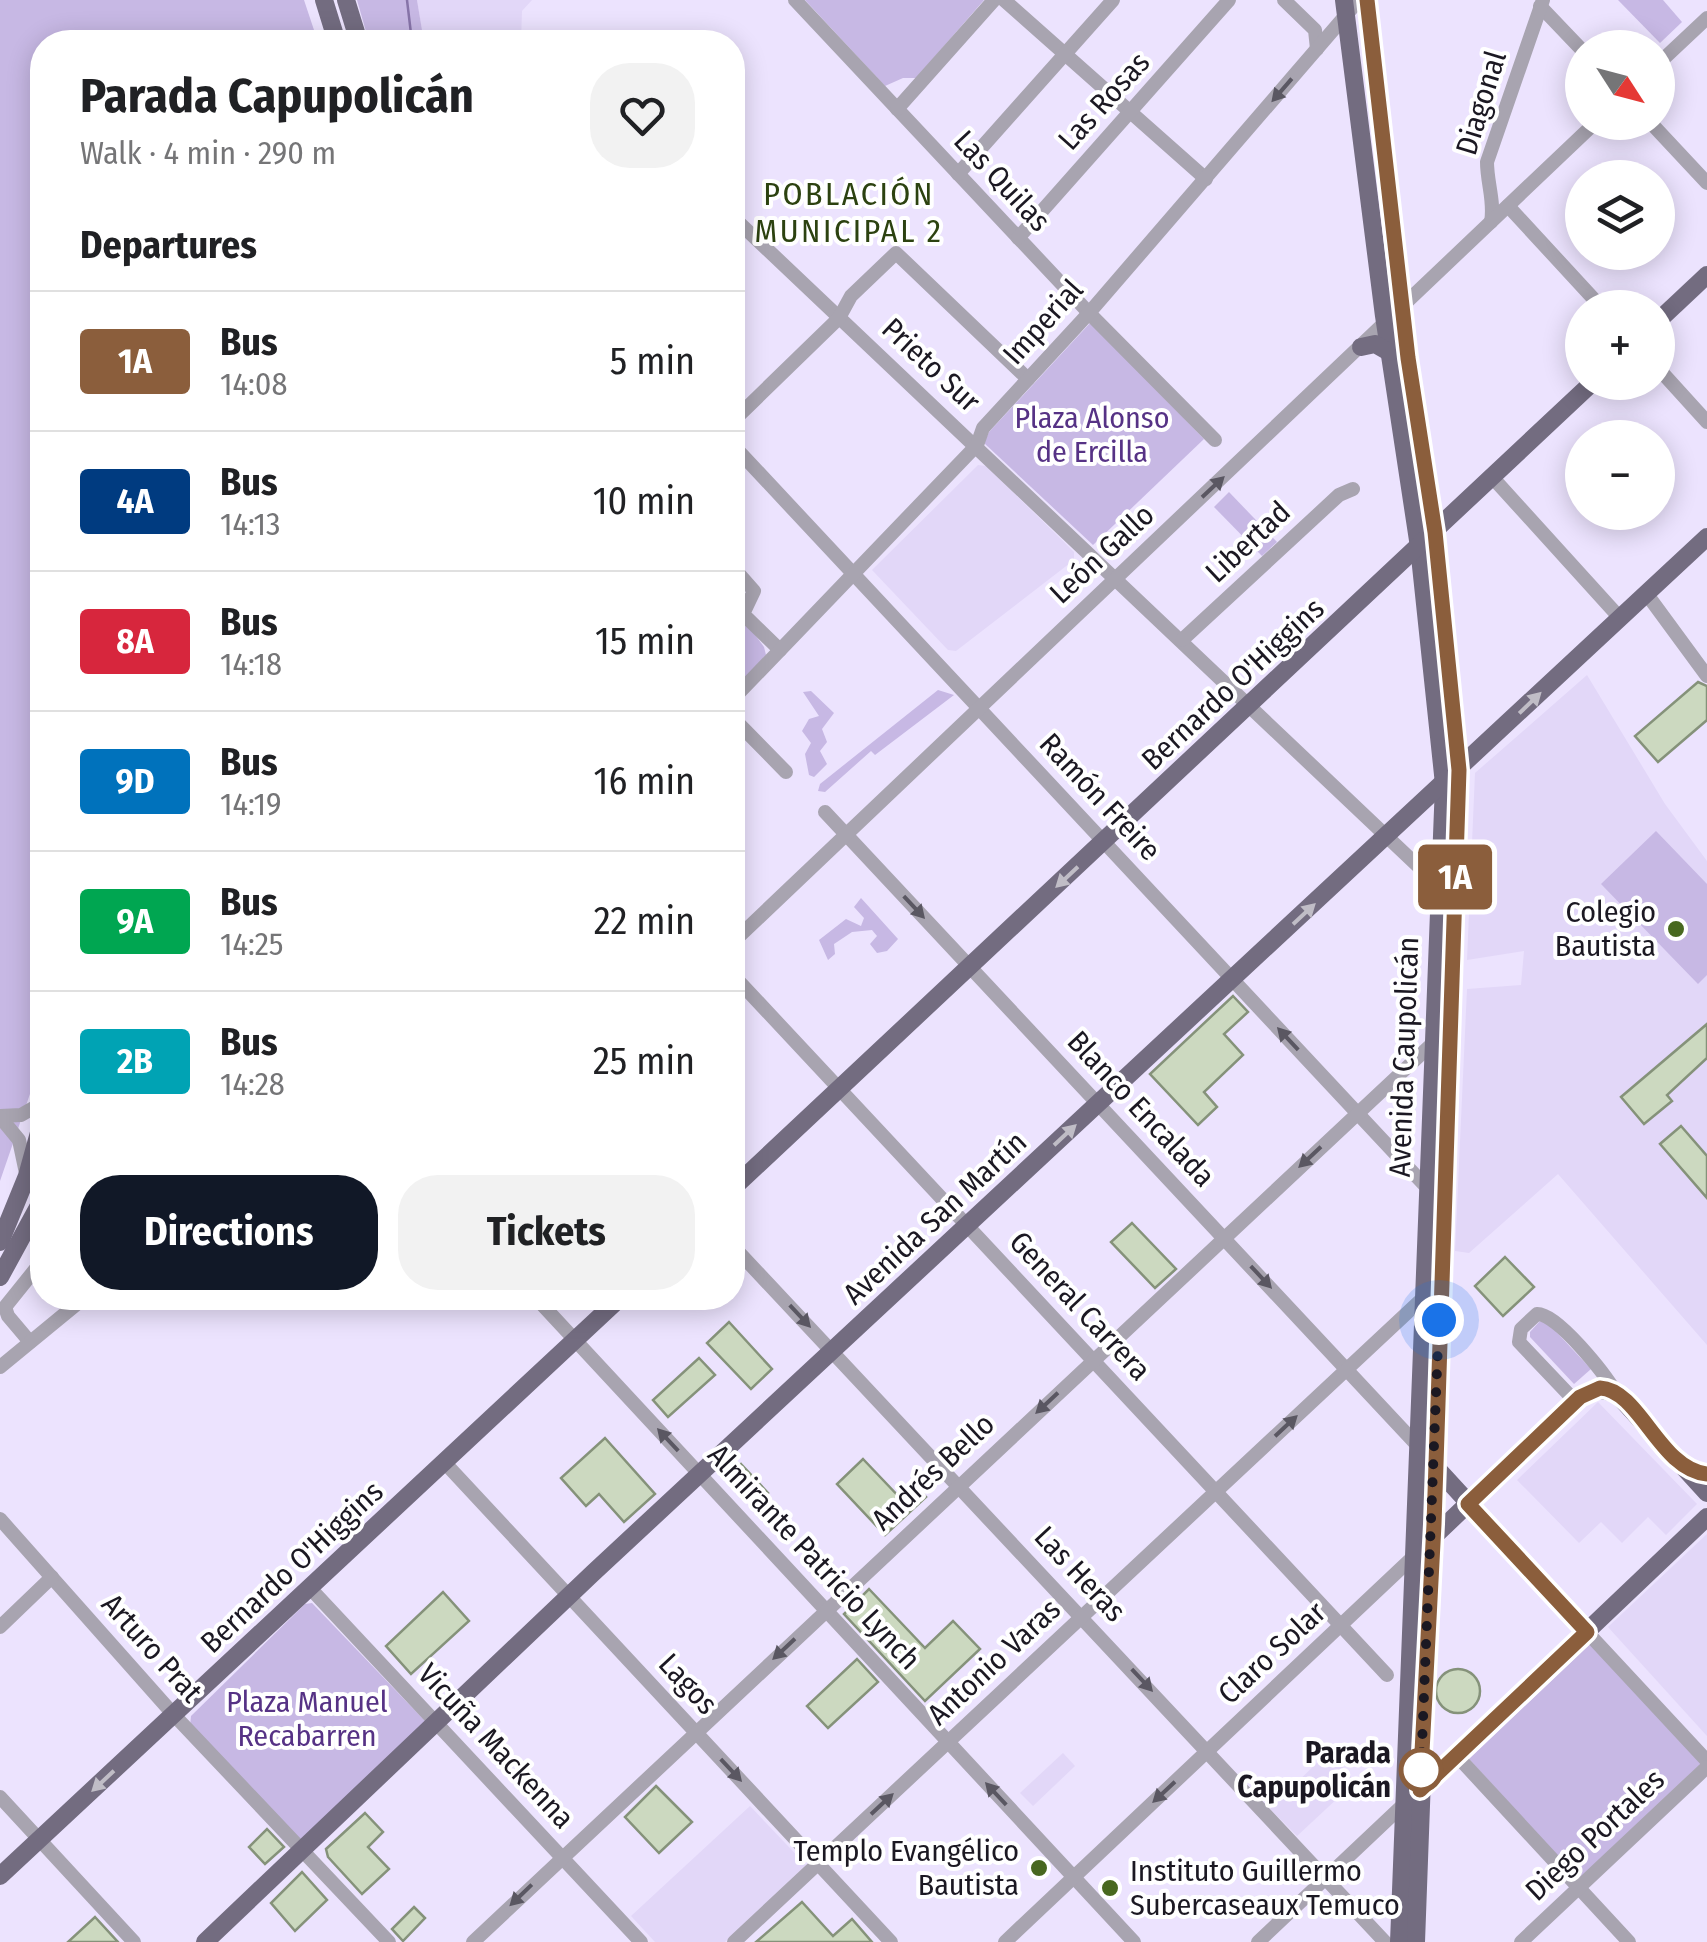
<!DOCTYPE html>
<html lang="en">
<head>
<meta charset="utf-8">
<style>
  :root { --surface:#fff; --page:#f2f2f2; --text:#202124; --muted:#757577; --line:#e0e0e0; --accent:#111827 }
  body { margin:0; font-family:"Fira Sans Condensed",sans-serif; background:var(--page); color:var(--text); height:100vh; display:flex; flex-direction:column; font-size:38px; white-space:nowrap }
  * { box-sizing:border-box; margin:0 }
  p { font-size:32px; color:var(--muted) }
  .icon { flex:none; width:55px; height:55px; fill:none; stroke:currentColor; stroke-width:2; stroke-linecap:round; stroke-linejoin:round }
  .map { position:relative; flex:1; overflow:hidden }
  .side { position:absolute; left:30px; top:30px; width:715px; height:1280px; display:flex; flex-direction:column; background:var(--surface); border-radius:40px; box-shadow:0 5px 25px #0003 }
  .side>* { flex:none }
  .badge { padding:0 20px; border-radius:8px; font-size:35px; line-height:65px }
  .needle { width:65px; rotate:126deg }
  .tools { position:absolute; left:1565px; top:30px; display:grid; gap:20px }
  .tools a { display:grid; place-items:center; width:110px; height:110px; border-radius:50%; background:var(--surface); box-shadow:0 5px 25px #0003; font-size:50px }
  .you { position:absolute; width:50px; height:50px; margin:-25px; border:8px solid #fff; border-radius:50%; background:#1a73e8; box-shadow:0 0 0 15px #1a73e833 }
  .map>.badge { position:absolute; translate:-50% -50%; box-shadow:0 0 0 5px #fff }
  h2 { padding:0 50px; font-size:38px; line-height:90px }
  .round { display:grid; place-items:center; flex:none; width:105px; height:105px; border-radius:40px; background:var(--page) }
  .head { display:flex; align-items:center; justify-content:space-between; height:170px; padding:0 50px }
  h1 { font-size:48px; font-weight:700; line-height:75px }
  .action { display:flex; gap:20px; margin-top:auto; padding:20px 50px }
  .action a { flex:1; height:115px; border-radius:40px; background:var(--accent); color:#fff; font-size:40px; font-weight:700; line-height:115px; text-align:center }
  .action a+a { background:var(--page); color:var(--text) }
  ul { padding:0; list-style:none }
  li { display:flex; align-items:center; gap:30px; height:140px; padding:0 50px; border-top:2px solid var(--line) }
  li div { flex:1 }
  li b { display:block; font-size:38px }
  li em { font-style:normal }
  li .badge { min-width:110px; font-weight:700; text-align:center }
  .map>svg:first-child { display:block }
</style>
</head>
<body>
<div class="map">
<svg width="1707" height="1942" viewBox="0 0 1707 1942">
  <rect width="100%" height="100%" fill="#ece3fe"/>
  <g fill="#e2d7f8">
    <polygon points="417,0 532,0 522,11 521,42 424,42"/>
    <polygon points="978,465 986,466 1061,539 1074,552 1074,560 956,651 948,650 872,570"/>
    <polygon points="1587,675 1665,804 1707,861 1707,1345 1558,1174 1469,1253 1455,1251 1467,989 1521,985 1524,951 1467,960 1475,773"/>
    <polygon points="1598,1402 1697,1504 1666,1535 1648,1517 1622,1543 1601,1522 1579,1543 1517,1480"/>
    <polygon points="1707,1534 1707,1736 1608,1627"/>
    <polygon points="1329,1751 1355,1782 1297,1836 1270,1809"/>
    <polygon points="1063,1753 1075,1766 1033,1806 1020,1793"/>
    <polygon points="750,1806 806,1865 725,1942 655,1942 631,1916"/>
  </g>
  <g fill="#c7b8e4">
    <polygon points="0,0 304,0 318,42 42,42 42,1059 0,1181"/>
    <polygon points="357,0 417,0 424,42 369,42"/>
    <polygon points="805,0 984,0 916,78 903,78 885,86"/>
    <polygon points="1618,0 1663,0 1682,22 1660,43"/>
    <polygon points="1091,322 1204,439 1093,545 984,443 989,432"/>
    <polygon points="1229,492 1277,542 1262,556 1214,507"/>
    <polygon points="742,617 764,647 766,655 733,692 733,618"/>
    <polygon points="938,690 954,695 875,755 871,751 825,792 818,791 820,784"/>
    <polygon points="811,691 834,713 822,729 827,742 820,751 827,764 814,777 809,775 805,754 811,743 802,731 809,719 819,716 803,692"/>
    <polygon points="1656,831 1707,884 1707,975 1698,984 1601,884"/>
    <polygon points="861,898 898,939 887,951 877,953 870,944 877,936 872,930 852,932 834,944 835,954 828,960 819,940 846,919 861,926 864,918 854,907"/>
    <polygon points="1540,1321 1547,1322 1591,1369 1574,1384 1530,1337 1530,1332"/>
    <polygon points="312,1603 426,1722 300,1840 190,1726 191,1716 305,1604"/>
    <polygon points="1591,1643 1702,1763 1579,1880 1469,1759"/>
  </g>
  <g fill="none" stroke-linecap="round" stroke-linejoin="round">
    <polyline stroke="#8774a9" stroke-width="2.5" points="407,0 412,42"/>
  </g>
  <g fill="#ccd9c0" stroke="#85927a" stroke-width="2.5">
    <polygon points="1698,682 1707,686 1707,720 1658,762 1635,736"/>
    <polygon points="1233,996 1248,1012 1224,1034 1243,1055 1204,1092 1217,1107 1198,1125 1150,1074"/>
    <polygon points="1707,1024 1707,1058 1667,1095 1672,1101 1644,1124 1621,1097"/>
    <polygon points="1681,1126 1707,1156 1707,1198 1660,1144"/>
    <polygon points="1132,1223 1176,1269 1155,1288 1111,1242"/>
    <polygon points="1505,1257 1534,1287 1503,1316 1475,1286"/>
    <polygon points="729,1322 772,1369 751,1389 707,1343"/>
    <polygon points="699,1358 715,1375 668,1417 653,1400"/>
    <polygon points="605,1438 655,1494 624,1522 599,1494 586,1506 561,1478"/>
    <polygon points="863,1459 904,1502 918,1489 926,1497 885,1535 837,1484"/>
    <polygon points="741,1464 768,1493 755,1506 728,1476"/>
    <polygon points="869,1589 925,1648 953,1621 980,1649 925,1701 844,1614"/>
    <polygon points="443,1592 469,1621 411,1674 386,1646"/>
    <polygon points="857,1659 878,1682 828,1728 807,1706"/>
    <circle cx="1458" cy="1691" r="22"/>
    <polygon points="656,1786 692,1822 659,1853 625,1817"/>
    <polygon points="365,1813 383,1832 368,1847 389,1869 362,1894 328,1857 326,1849"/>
    <polygon points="267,1829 284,1847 265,1864 249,1847"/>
    <polygon points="302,1872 327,1900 295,1931 271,1903"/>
    <polygon points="802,1902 833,1936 852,1919 872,1942 756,1942"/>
    <polygon points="414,1907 425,1918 403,1941 392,1929"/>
    <polygon points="95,1917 118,1942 68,1942"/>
  </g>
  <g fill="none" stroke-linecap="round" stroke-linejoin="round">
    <g stroke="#a8a4b0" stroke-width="14">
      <polyline points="795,0 1089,313 1215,440"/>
      <polyline points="1004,0 1206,179"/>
      <polyline points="1284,0 1315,30 1317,49"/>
      <polyline points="1540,6 1582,50"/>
      <polyline points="1658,64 1707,18"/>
      <polyline points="897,109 994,0"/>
      <polyline points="1650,122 1707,183"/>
      <polyline points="958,174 1113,0"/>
      <polyline points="1508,206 1602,308"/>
      <polyline points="732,216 1439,886"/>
      <path d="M1491 222C1495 202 1487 183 1487 162L1543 0"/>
      <polyline points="1018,238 1229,0"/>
      <polyline points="1658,368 1707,422"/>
      <polyline points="732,422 839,318 851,296 896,253 1028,379"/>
      <polyline points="732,444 1432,1193"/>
      <polyline points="1493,478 1620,618"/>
      <polyline points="732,566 754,591 743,614 780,650"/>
      <polyline points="1646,593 1707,676"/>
      <polyline points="1182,640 1339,495 1353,489"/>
      <polyline points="732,700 977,445 983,428 1089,313 1359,0"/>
      <polyline points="732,717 786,772"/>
      <polyline points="825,812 1417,1445"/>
      <polyline points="732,943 1596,122"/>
      <polyline points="732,974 1387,1675"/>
      <polyline points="0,1116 21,1115 42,1103"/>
      <polyline points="0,1117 19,1140 26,1173"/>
      <polyline points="732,1245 1385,1942"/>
      <polyline points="536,1298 1134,1942"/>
      <polyline points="30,1342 8,1316 5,1307 42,1261"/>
      <polyline points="0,1367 84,1298"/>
      <path d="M1575 1401 1519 1342 1521 1329 1537 1314C1557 1313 1605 1374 1616 1393"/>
      <polyline points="445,1463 891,1942"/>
      <polyline points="0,1519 174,1715 389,1942"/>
      <polyline points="310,1588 641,1942"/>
      <polyline points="0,1627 52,1577"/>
      <polyline points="1587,1632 1707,1761"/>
      <polyline points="1457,1756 1629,1942"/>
      <polyline points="0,1797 134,1942"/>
      <polyline points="473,1942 1433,1043"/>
      <polyline points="734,1942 1423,1298"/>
      <polyline points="1005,1942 1413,1557"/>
      <polyline points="1258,1942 1403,1805"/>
      <polyline points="1521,1942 1707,1767"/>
    </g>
    <g stroke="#736c80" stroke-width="18">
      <polyline points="324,0 337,42"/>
      <polyline points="346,0 359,42"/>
      <polyline points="1344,0 1384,316 1419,547 1444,784 1399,1942"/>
      <polyline points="1367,0 1409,358 1437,551 1459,770 1416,1942"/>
      <polyline points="1658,321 1707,275"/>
      <polyline points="1361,347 1375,344 1389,352"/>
      <polyline points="732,1189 1593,382"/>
      <polyline points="0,1242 27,1176 42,1122"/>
      <polyline points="0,1277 42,1200"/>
      <polyline points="1432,1463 1587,1632"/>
      <polyline points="1428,1542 1580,1397 1594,1389 1616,1393 1707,1493"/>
      <polyline points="1418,1792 1707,1517"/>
      <polyline points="0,1876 620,1298"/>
      <polyline points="205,1942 593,1573 1707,537"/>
    </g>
  </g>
  <defs><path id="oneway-solid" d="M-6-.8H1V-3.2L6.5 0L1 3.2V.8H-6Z" transform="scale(2.5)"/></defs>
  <g fill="#5a5762">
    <use href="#oneway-solid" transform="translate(1282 90) rotate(131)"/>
    <use href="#oneway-solid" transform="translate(1213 487) rotate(-43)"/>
    <use href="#oneway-solid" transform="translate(914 907) rotate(47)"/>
    <use href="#oneway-solid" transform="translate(1288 1039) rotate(-133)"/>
    <use href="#oneway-solid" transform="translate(1310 1157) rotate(137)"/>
    <use href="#oneway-solid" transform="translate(1261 1277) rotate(47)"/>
    <use href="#oneway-solid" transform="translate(800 1316) rotate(47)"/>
    <use href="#oneway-solid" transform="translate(1047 1403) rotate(137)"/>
    <use href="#oneway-solid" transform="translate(1286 1426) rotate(-43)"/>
    <use href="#oneway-solid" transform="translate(668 1440) rotate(-133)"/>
    <use href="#oneway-solid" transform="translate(784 1649) rotate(137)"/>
    <use href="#oneway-solid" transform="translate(1142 1680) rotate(47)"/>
    <use href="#oneway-solid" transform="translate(731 1770) rotate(47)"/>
    <use href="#oneway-solid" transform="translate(1164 1792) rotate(137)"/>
    <use href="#oneway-solid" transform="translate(996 1794) rotate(-133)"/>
    <use href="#oneway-solid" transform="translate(882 1804) rotate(-43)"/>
    <use href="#oneway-solid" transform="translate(521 1895) rotate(136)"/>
  </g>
  <g fill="#c0bdc6">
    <use href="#oneway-solid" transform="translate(1530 703) rotate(-44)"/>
    <use href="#oneway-solid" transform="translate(1067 877) rotate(137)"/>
    <use href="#oneway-solid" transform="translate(1304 914) rotate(-43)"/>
    <use href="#oneway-solid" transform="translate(1065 1135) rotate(-43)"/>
    <use href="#oneway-solid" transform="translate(103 1781) rotate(137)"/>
  </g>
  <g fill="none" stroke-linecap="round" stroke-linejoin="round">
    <g stroke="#fff" stroke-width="22">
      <path id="line" d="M1367 0 1408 358 1435 532 1459 770 1434 1524 1420 1790 1587 1632 1468 1504 1580 1397 1600 1388C1640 1390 1659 1469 1707 1474"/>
    </g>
    <use href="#line" stroke="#8b5e3c" stroke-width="15"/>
    <polyline stroke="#1b1822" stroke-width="10" stroke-dasharray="0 18" points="1421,1770 1439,1320"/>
  </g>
  <g fill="#48681f" stroke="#fff" stroke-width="4">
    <circle cx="1676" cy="929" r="10"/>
    <circle cx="1039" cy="1868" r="10"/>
    <circle cx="1110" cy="1888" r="10"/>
  </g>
  <circle fill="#fff" stroke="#8b5e3c" stroke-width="5" cx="1421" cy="1770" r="20"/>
  <g text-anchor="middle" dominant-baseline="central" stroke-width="8" stroke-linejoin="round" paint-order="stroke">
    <g font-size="30" fill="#1b1822" stroke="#fff">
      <text transform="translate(1104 101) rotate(-48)">Las Rosas</text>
      <text transform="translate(1481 103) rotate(-73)">Diagonal</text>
      <text transform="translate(1002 181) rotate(47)">Las Quilas</text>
      <text transform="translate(1043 322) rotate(-48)">Imperial</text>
      <text transform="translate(931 365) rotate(43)">Prieto Sur</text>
      <text transform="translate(1248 542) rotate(-43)">Libertad</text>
      <text transform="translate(1102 554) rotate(-43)">León Gallo</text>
      <text transform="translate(1233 684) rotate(-43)">Bernardo O'Higgins</text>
      <text transform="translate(1100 797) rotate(47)">Ramón Freire</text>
      <text transform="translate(1404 1057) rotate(-88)">Avenida Caupolicán</text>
      <text transform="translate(1141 1109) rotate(47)">Blanco Encalada</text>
      <text transform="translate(935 1218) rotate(-43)">Avenida San Martín</text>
      <text transform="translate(1080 1306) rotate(47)">General Carrera</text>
      <text transform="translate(933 1472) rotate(-43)">Andrés Bello</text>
      <text transform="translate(814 1557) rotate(47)">Almirante Patricio Lynch</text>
      <text transform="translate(292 1567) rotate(-43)">Bernardo O'Higgins</text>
      <text transform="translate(1080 1574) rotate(47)">Las Heras</text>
      <text transform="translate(152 1648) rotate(48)">Arturo Prat</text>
      <text transform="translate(1272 1653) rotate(-43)">Claro Solar</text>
      <text transform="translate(994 1662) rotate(-43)">Antonio Varas</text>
      <text transform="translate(688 1684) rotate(47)">Lagos</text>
      <text transform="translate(496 1746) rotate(47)">Vicuña Mackenna</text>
      <text transform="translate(1595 1835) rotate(-43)">Diego Portales</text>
    </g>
    <g font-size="30" fill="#563285" stroke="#fff">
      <text x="1092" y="418">Plaza Alonso<tspan x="1092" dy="34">de Ercilla</tspan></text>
      <text x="307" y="1702">Plaza Manuel<tspan x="307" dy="34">Recabarren</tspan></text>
    </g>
    <g font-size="30" fill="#1b1822" stroke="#fff" text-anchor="end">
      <text x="1656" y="912">Colegio<tspan x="1656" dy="34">Bautista</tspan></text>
      <text x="1019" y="1851">Templo Evangélico<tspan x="1019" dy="34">Bautista</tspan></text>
      <text x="1130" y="1871" text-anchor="start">Instituto Guillermo<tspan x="1130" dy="34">Subercaseaux Temuco</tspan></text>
    </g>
    <g font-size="30" font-weight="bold" fill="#1b1822" stroke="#fff" text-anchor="end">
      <text x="1391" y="1753">Parada<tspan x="1391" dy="34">Capupolicán</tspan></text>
    </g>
    <g font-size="32" letter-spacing="2.5" fill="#2c4210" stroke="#fff">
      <text x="849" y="194">POBLACIÓN<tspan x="849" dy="37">MUNICIPAL 2</tspan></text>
    </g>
  </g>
</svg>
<div class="tools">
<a><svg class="needle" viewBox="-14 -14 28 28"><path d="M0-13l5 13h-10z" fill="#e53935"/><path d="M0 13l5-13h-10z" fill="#757577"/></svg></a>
<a><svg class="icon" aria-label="layers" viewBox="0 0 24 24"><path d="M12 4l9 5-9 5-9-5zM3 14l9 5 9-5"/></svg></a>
<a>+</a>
<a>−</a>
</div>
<div class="you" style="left:1439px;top:1320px"></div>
<b class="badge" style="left:1455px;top:877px;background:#8b5e3c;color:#fff">1A</b>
<section class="side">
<div class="head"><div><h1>Parada Capupolicán</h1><p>Walk · 4 min · 290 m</p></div><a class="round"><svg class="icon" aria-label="heart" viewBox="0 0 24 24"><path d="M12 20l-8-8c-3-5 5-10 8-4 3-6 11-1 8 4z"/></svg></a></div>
<h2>Departures</h2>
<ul>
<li><span class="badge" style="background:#8b5e3c;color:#fff">1A</span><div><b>Bus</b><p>14:08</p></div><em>5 min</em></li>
<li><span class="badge" style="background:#003b80;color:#fff">4A</span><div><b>Bus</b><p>14:13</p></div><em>10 min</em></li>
<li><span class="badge" style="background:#d7263d;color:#fff">8A</span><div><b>Bus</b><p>14:18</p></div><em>15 min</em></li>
<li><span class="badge" style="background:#0072bc;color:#fff">9D</span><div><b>Bus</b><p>14:19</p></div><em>16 min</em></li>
<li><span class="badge" style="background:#00a651;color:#fff">9A</span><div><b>Bus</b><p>14:25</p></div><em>22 min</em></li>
<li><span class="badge" style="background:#00a3b4;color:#fff">2B</span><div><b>Bus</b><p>14:28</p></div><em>25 min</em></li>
</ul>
<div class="action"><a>Directions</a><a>Tickets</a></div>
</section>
</div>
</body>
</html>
